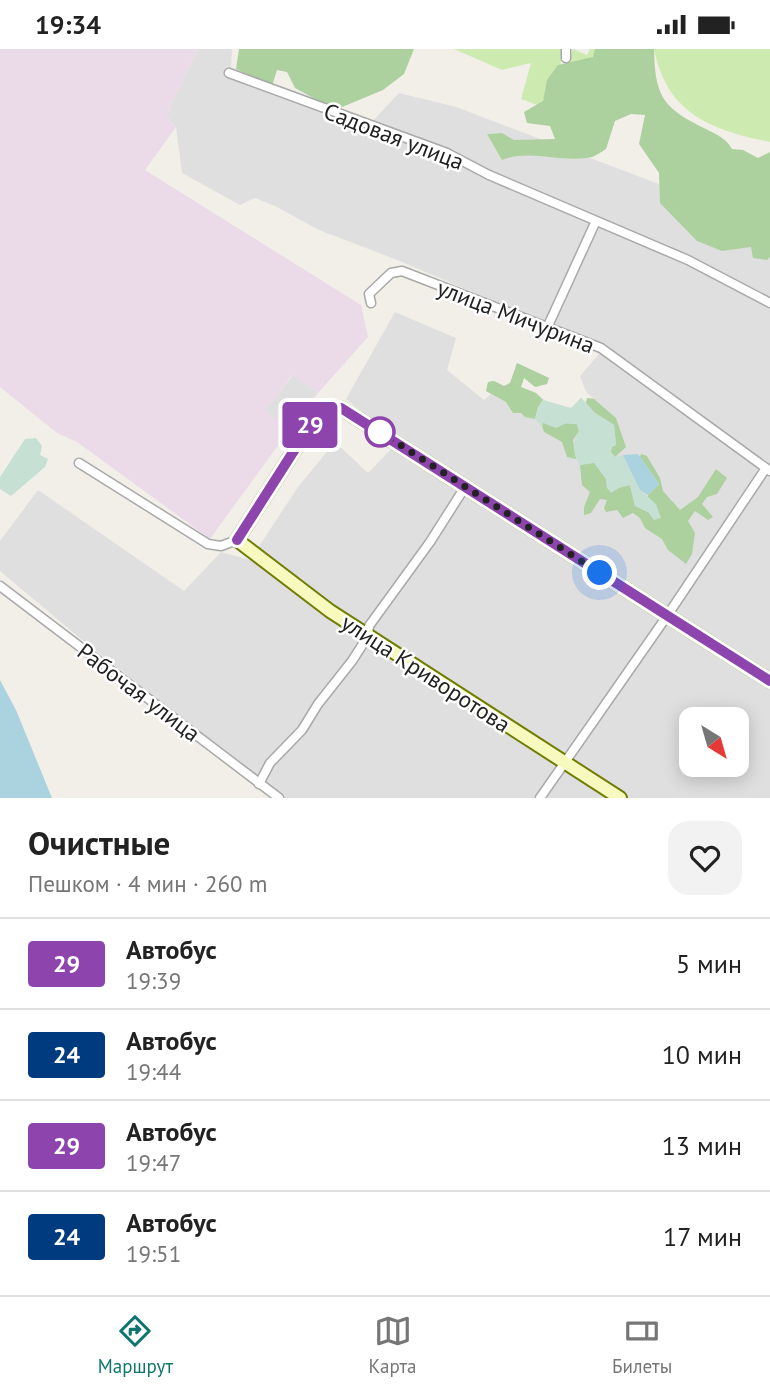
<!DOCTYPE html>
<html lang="ru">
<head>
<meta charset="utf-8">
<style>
  :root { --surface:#fff; --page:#f2f2f2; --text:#222; --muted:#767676; --line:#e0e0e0; --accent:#0f766e }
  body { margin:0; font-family:"PT Sans",sans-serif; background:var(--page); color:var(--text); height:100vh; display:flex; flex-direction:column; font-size:26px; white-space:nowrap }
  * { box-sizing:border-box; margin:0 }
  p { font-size:23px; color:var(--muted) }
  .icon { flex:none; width:38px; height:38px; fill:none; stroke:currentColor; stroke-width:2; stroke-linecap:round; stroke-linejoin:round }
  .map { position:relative; height:749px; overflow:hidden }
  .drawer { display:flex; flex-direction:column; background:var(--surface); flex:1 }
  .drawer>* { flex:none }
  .badge { padding:0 14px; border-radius:5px; font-size:24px; line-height:46px }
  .needle { width:46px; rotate:143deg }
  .controls { position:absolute; left:679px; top:658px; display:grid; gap:14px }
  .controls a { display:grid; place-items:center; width:70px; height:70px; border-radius:14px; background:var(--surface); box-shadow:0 4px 18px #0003; font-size:35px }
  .you { position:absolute; width:35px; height:35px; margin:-18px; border:5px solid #fff; border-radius:50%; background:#1a73e8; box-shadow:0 0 0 10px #1a73e833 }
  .map>.badge { position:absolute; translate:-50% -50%; box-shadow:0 0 0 4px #fff }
  .round { display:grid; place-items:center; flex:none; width:74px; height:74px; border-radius:21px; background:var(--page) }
  .summary { display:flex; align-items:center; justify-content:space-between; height:119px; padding:0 28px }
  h1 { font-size:33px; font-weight:800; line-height:52px }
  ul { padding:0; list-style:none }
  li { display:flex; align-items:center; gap:21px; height:91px; padding:0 28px; border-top:2px solid var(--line) }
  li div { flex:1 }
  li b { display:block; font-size:26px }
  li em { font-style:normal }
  li .badge { min-width:77px; font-weight:700; text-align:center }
  .status { display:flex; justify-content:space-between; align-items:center; height:49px; padding:0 35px; background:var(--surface); direction:ltr }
  .status svg { height:19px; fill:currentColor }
  .dock { display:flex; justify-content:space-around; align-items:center; height:98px; border-top:2px solid var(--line); background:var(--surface); font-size:19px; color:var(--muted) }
  .dock a { display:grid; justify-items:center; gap:4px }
  .dock .current { color:var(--accent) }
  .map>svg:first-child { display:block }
</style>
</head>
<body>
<div class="status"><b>19:34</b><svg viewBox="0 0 49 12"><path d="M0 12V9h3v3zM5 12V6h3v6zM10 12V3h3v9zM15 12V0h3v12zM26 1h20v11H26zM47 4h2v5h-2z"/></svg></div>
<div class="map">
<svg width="770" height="749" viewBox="0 0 770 749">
  <rect width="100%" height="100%" fill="#f2efe9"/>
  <g fill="#e0dfdf" fill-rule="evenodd">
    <path d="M198 0H232L231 22 362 83 399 44 456 58 722 159 770 185V749H285L81 590 0 522V492L38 441 184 542 221 503 250 511 298 438 335 393 368 424 399 392 346 350 395 263 456 289 447 321 484 351 491 345 486 342 488 333 494 332 504 337 510 334 517 314 549 329 547 335 535 338 524 328 521 338 536 344 546 352 571 359 581 349 586 353 587 349H593L586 343 580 327 599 305 594 292 537 271 400 212 319 181 275 157 255 149 240 156 182 124 176 78 166 66ZM691 670H737V716H691Z"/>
    <polygon points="293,326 318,344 290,380 264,362"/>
  </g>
  <polygon fill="#ebdbe8" points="0,0 198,0 166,66 176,78 145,121 361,256 368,288 318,344 292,326 265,362 290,380 210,490 77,393 57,384 0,338"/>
  <g fill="#cdebb0">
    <polygon points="454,0 563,0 562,11 540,57 521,50 531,14 502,21"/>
    <polygon points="573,0 587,6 590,0 599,0 595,7 567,19"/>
    <path d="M654 0H770V93C711 81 667 65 654 0Z"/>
  </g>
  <g fill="#add19e">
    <polygon points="239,0 414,0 404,25 383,41 335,61 295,39 287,23 277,21 272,37 236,20"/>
    <path d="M595 0H654C655 48 663 59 706 80 717 86 726 89 732 100L743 101 758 109 770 103V208L767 211 753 209 751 198 722 202 697 192 660 154 659 124 639 95 645 66 631 65 615 72 606 100C600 104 593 109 586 109 557 113 530 100 502 111L487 85 502 84 514 91 555 90 550 77 527 74 524 63 543 52 547 31 558 16 593 8Z"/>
    <polygon points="517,314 549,329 547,335 535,338 524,329 521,338 536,344 543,351 538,358 535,370 525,368 521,364 513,364 506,353 486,342 488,333 494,332 504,337 510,334"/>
    <polygon points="587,349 594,350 616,369 626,398 615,408 610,403 611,398 616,396 614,376 595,364 586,354"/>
    <polygon points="543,373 577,375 579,382 573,391 576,410 567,408 562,393 544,383 542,377"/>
    <polygon points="641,405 647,407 660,429 663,442 680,461 698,448 716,420 727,429 717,445 707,448 702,455 713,468 708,471 695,462 688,472 695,484 692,505 686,515 668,501 662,490 645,479 640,469 633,464 623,469 617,461 606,463 604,459 607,451 600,450 591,464 584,466 584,458 590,443 582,436 580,416 594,413 606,430 607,439 630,436 635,457 648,463 648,446 659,435 640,408"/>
  </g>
  <g fill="#c6e0d4">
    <path d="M581 349 595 364 614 376 616 396 612 398 611 403 615 408 623 406 640 441 656 455 661 469 654 471 648 463 635 457 630 436 619 439 611 444 607 439 606 430 594 414 580 416C572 404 572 393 579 382L577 375 567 374 556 379 543 374 542 377 535 370 538 358 543 351 571 359Z"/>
    <polygon points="36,389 42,397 40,406 48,410 45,418 11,447 0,440 0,428 25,390"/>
  </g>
  <g fill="#aad3df">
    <polygon points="638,405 659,435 648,446 640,441 623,406"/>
    <polygon points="0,631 16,661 52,749 0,749"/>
  </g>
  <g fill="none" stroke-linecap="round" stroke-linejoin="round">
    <g stroke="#a9a9a9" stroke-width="11">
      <g id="street">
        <polyline points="566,9 566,0"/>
        <polyline points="229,24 447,104 489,126 688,211 770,254"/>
        <polyline points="371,254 369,245 391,224 402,222 601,299 770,422"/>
        <polyline points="547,279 595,174"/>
        <polyline points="79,414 208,495 221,497 237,491"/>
        <polyline points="0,537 279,749"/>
        <polyline points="259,735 270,714 302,681 318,655 352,612 368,587 369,577 430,493 465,438"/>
        <polyline points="540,749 667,567 766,419"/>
      </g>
    </g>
    <g stroke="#707d05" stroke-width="16">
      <polyline id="secondary" points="620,749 330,562 237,491 311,375 329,361 341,359 770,632"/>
    </g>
    <use href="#street" stroke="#fff" stroke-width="8"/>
    <use href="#secondary" stroke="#f7fabf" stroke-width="12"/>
  </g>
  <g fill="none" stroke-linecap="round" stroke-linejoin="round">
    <g stroke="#fff" stroke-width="16">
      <polyline id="line" points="237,491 311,375 329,361 341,359 770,632"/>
    </g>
    <use href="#line" stroke="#8e44ad" stroke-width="10"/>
    <polyline stroke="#222" stroke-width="7" stroke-dasharray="0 12.6" points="380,383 600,524"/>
  </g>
  <circle fill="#fff" stroke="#8e44ad" stroke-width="3.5" cx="380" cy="383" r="14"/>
  <g text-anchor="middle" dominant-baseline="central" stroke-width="5" stroke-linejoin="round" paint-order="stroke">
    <g font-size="23" fill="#222" stroke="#fff">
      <text transform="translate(394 87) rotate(21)">Садовая улица</text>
      <text transform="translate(516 267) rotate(21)">улица Мичурина</text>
      <text transform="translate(426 624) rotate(33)">улица Криворотова</text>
      <text transform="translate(139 643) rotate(37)">Рабочая улица</text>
    </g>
  </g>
</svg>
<div class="controls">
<a><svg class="needle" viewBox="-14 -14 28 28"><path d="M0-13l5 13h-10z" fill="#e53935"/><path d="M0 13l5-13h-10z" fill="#767676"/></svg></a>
</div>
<div class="you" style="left:600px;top:524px"></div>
<b class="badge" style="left:310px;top:376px;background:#8e44ad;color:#fff">29</b>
</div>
<section class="drawer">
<div class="summary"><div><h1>Очистные</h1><p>Пешком · 4 мин · 260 m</p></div><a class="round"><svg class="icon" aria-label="heart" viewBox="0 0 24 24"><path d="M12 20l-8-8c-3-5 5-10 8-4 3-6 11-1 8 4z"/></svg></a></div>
<ul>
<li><span class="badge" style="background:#8e44ad;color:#fff">29</span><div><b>Автобус</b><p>19:39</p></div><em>5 мин</em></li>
<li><span class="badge" style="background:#003b80;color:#fff">24</span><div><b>Автобус</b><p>19:44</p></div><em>10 мин</em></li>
<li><span class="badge" style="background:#8e44ad;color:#fff">29</span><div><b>Автобус</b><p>19:47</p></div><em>13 мин</em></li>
<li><span class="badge" style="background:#003b80;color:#fff">24</span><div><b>Автобус</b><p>19:51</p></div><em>17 мин</em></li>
</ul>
</section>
<nav class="dock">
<a class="current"><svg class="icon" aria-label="directions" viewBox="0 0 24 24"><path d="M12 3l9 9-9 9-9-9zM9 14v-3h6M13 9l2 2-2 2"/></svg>Маршрут</a>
<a><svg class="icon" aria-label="map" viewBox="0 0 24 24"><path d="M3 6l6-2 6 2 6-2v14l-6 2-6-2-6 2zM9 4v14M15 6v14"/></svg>Карта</a>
<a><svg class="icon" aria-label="tickets" viewBox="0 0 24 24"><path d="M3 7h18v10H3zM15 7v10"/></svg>Билеты</a>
</nav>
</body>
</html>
